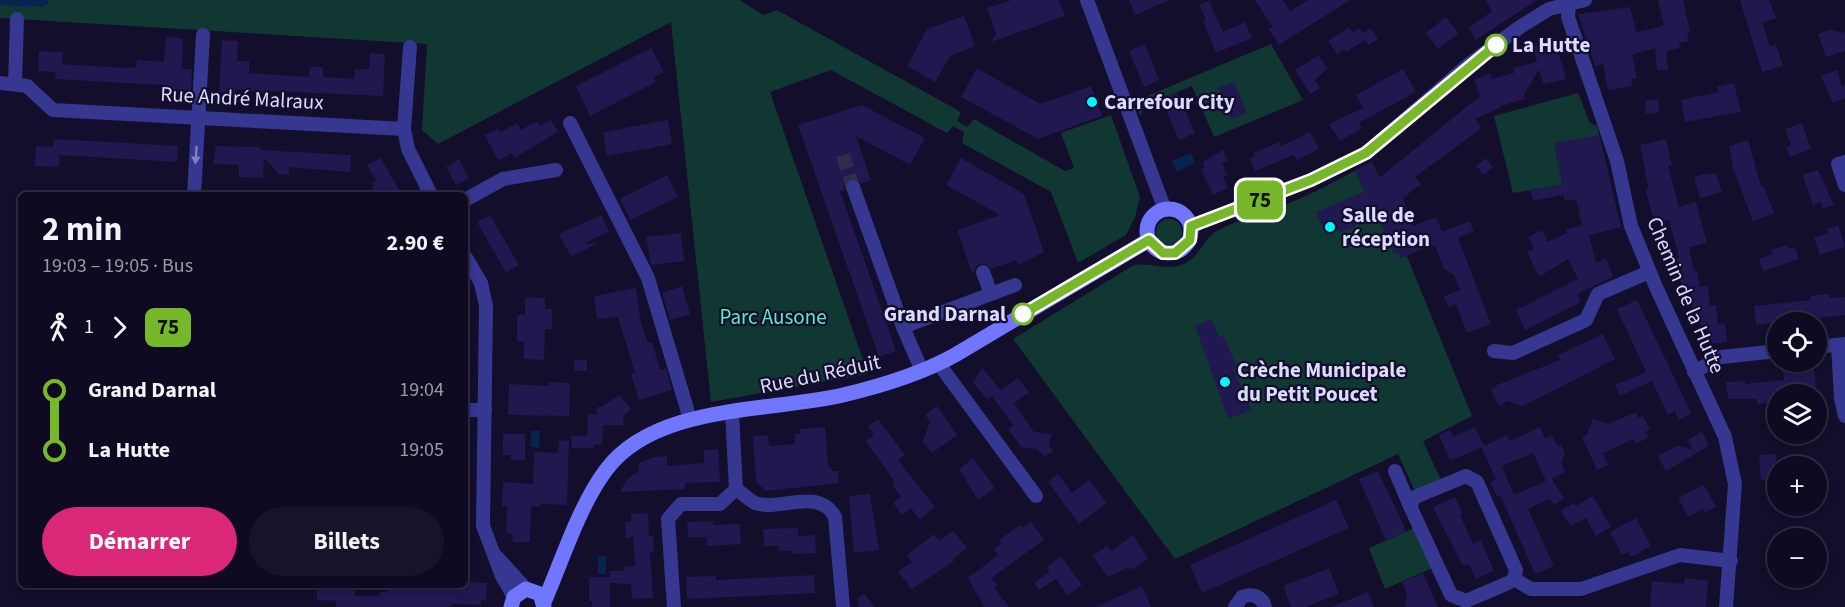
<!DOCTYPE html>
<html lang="fr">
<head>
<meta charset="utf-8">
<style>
  :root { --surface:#0e0a21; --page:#17132a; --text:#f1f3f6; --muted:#9b9aa5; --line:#2e2b3f; --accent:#db2777 }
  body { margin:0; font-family:"Source Sans 3",sans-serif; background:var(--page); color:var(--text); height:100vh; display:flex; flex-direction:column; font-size:22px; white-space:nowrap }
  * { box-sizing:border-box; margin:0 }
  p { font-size:20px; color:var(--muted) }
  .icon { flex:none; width:33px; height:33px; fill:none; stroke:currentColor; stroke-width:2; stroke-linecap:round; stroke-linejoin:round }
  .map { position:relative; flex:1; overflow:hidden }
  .sheet { position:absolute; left:18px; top:192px; width:450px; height:396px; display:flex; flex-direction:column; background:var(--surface); border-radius:9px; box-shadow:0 3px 9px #0003,0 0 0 2px var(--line) }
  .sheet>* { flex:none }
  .badge { padding:0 12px; border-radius:9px; font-size:21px; line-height:39px }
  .fabs { position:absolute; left:1767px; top:312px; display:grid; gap:12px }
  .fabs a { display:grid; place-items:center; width:60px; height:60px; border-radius:50%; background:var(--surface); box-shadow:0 3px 9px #0003,0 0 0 2px var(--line); font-size:30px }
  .map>.badge { position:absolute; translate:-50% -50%; box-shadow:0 0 0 3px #fff }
  .legs { display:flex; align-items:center; gap:9px; height:66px; padding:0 24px; font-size:20px }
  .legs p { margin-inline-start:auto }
  .headline { display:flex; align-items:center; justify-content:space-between; height:102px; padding:0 24px }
  h1 { font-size:33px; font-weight:700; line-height:45px }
  .action { display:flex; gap:12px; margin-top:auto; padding:12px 24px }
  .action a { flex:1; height:69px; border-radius:36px; background:var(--accent); color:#fff; font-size:24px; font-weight:700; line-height:69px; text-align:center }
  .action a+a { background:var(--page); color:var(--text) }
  ul { padding:0 24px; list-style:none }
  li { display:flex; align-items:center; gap:21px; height:60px; font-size:22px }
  li i { display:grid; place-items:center; width:9px; height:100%; margin:0 8px; background:currentColor }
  li i::after { content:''; width:15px; height:15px; margin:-8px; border:4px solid; border-radius:50%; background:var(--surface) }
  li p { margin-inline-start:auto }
  li:first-child i { background:linear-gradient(#0000 50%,currentColor 0) }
  li:last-child i { background:linear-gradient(currentColor 50%,#0000 0) }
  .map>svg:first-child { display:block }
</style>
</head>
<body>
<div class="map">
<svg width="1845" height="607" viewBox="0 0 1845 607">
  <rect width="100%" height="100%" fill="#120e2c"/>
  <g fill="#113733">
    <polygon points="0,0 740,0 763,15 777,10 961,112 957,121 967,127 974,119 1065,171 1074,168 1061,133 1111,115 1140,197 1135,217 1126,235 1078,263 1051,192 962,143 964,132 953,126 947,133 831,70 770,92 868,374 711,402 671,22 438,144 422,130 427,44 0,18"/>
    <polygon points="1271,44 1303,100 1214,137 1192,86 1144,106 1141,116 1133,102"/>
    <polygon points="1578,93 1590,123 1597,126 1609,177 1513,193 1494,116"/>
    <path d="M1372 162 1400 222 1397 232 1472 416 1423 441 1441 480 1415 491 1398 454 1175 559 1013 339 1132 266C1149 261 1164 271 1181 265 1199 259 1202 240 1217 231 1240 218 1269 212 1294 201 1321 190 1346 175 1372 162Z"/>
    <circle cx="1169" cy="232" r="13"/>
    <polygon points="1414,528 1432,568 1385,589 1369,548"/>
  </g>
  <g fill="#05244f">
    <polygon points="0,0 49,0 49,2 43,7 0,5"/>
    <polygon points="1191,153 1195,163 1177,172 1172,161"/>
    <polygon points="531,431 540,431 539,448 531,447"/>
    <rect x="598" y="556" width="8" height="18"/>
  </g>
  <g fill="#20184f" fill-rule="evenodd">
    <polygon points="1012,0 1059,0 1065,16 991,42 996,34 987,8"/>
    <polygon points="1129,0 1170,0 1135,15"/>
    <polygon points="1255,0 1283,0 1290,11 1308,0 1350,0 1279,45 1269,29 1273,27"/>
    <polygon points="1485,0 1537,0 1476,40 1469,28 1492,11"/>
    <polygon points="1658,0 1683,0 1690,32 1687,33 1689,41 1679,43 1680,48 1666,51 1668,70 1657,70 1655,48 1632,55 1637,78 1631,79 1633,86 1608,90 1603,64 1595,66 1578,14 1630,7 1636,32 1647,30 1664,25"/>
    <polygon points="1740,0 1769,0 1776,18 1762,23 1770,46 1776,44 1783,66 1762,72"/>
    <polygon points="1209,1 1223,32 1245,22 1252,38 1216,53 1203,21 1206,20 1199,5"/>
    <polygon points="964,16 975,46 950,56 935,82 907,66 927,29"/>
    <polygon points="1446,17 1459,34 1438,49 1426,33"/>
    <polygon points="1349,27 1353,33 1360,28 1363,33 1371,28 1378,39 1368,45 1365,40 1346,52 1344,49 1337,54 1328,41"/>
    <polygon points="1830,30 1845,33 1845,51 1826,57 1818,34"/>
    <polygon points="166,37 183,38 182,69 192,69 191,91 163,89 163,85 55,79 56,72 38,71 39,51 63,52 62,64 126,68 136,67 137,60 164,62"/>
    <polygon points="222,40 238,41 237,61 249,61 249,73 309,77 310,67 323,67 323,77 354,79 355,69 369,69 370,53 385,54 383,96 267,91 267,93 235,89 235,93 219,92"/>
    <polygon points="1555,40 1566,79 1543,84 1539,69 1524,95 1525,99 1500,106 1500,108 1475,119 1482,128 1415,177 1421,184 1403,198 1413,226 1436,217 1442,232 1469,221 1474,231 1458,238 1491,324 1467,333 1456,304 1449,308 1444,296 1460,290 1454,275 1444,269 1436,248 1432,245 1400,259 1398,253 1394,254 1377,215 1356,222 1355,227 1341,232 1337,230 1326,235 1316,212 1364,192 1355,170 1372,162 1379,178 1480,96 1474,80 1490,73 1492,79 1514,73 1513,68 1537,62 1533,46"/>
    <polygon points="1145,44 1159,80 1144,87 1129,51"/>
    <polygon points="651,48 664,72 653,78 656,82 590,116 576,86"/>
    <polygon points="1319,55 1327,69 1315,80 1320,88 1310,94 1295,70"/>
    <polygon points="977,68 1040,104 1091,86 1102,116 1038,139 961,97"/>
    <polygon points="1403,69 1416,92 1359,123 1362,128 1340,141 1329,124 1363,108 1356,95"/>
    <polygon points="1837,70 1842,86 1845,85 1845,98 1833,103 1821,76"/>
    <polygon points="1234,82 1247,113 1231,119 1218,88"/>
    <polygon points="1734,83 1741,112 1685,122 1681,100 1718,92 1717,86"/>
    <polygon points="1177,92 1195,133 1179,140 1165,108 1168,107 1164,97"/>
    <polygon points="1658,99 1659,112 1646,114 1645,101"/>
    <polygon points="862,105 925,138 910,165 856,136 871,180 861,184 858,180 851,178 846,182 844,190 840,191 896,351 879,357 798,125"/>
    <polygon points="551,120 558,132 514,158 512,153 498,161 485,135 498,128 500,132 517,123 521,130 537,121 540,126"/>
    <polygon points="668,120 672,144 607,156 603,132"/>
    <polygon points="1802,123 1811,149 1790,157 1786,147 1791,145 1785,129"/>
    <polygon points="1310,132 1319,149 1297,160 1294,155 1255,171 1250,158 1255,156 1253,153 1280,142 1281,146"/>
    <polygon points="1599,135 1621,227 1589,235 1596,263 1606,258 1613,277 1577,294 1581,302 1525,330 1516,310 1578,279 1568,259 1539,277 1527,252 1534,249 1528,237 1542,230 1548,242 1567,233 1566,230 1582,225 1576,200 1565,201 1563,195 1533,201 1530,190 1562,185 1554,143"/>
    <polygon points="54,139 178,146 177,162 59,155 59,167 35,166 36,146 53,147"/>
    <polygon points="1666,139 1672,166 1668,166 1679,207 1696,202 1707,243 1689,247 1694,271 1697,271 1700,287 1708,286 1710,306 1716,305 1718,324 1725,323 1727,342 1710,344 1708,325 1701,326 1699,307 1692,308 1691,288 1694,288 1683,288 1677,274 1671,275 1668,260 1679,257 1669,220 1655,223 1652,214 1646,192 1648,186 1640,145"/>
    <polygon points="1748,140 1761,186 1763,185 1774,213 1753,221 1733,168 1729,146"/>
    <polygon points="216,146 260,147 260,150 351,155 350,172 289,167 289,175 279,174 264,158 263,178 239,177 239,165 213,164"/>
    <polygon points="1223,150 1228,161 1222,163 1227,175 1223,176 1228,188 1213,195 1201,169 1204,168 1203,162"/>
    <polygon points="381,158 391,176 402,195 376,195 372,187 374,186 372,183 376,180 367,165"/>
    <polygon points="961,158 1024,194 1044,252 1018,265 1016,260 991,269 988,265 981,263 976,267 973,275 957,230 1000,215 946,185"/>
    <polygon points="1486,158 1493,167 1484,175 1476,166"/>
    <polygon points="459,159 469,178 456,185 446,167"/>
    <polygon points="1818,170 1834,205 1823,209 1821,202 1813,205 1804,179 1804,174"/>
    <polygon points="1708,173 1708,175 1716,173 1722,192 1700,198 1694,177"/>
    <polygon points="667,175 678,197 630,220 620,199"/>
    <polygon points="490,215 519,265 506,273 477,222"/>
    <polygon points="601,215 609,231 584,244 598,243 571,257 559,234"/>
    <polygon points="1838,225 1845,247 1820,255 1814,238 1828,233 1827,229"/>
    <polygon points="681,233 684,261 651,265 646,237"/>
    <polygon points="1787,245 1788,249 1795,247 1799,259 1763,271 1759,259 1773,254 1771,250"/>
    <polygon points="682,286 690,314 670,320 662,293"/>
    <polygon points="636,288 640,319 648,343 652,342 660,370 666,368 672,390 639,400 631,374 635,373 618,317 597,319 594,296"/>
    <polygon points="1829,294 1830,298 1845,297 1845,315 1756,325 1754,306 1811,300 1810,296"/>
    <polygon points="525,297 545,298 545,309 552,309 552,329 545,329 544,360 524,359 524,342 517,341 517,315 525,315"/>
    <polygon points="1637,300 1691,413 1679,420 1675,411 1668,415 1652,381 1620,396 1615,385 1646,372 1617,309"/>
    <polygon points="1212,319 1219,337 1223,335 1237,367 1233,368 1251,410 1228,419 1195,326"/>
    <polygon points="1603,334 1615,359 1523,406 1508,401 1499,406 1491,390 1497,385 1560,360 1558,355"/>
    <rect x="574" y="360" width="13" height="11"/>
    <polygon points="982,368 1001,390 1018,378 1029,392 1014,403 1034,432 1051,434 1049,445 1053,451 1044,457 1037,449 1021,447 1008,429 1013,425 992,396 987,400 973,382"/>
    <polygon points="1814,368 1817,394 1778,394 1778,402 1757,404 1757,399 1728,399 1726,382 1745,381 1745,384 1784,380 1783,371"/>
    <polygon points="549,382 570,383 569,416 508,415 509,384 549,386"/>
    <polygon points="619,395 631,409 623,416 624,425 603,425 602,444 593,445 593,448 572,448 571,436 587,436 588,414 597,415 597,407 602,407"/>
    <polygon points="937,406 957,435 932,453 923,442 930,421 925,415"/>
    <polygon points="1636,412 1638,418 1643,416 1650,429 1645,432 1648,438 1635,444 1633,439 1603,453 1608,465 1597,470 1582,437 1587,434 1593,418 1608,424"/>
    <polygon points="878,419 905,455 898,460 935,507 920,520 911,508 902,515 893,503 901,496 892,485 895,482 866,441 874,435 868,426"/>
    <polygon points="825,427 828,464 832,471 838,471 839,483 766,491 756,482 753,436 768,435 769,446 795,444 794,434 800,434 800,429"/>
    <polygon points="1475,427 1484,446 1450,461 1439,435 1450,430 1453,437"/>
    <path d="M1540 427 1545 438 1552 435 1558 447 1561 445 1565 453 1561 463 1565 472 1552 479 1564 499 1554 505 1550 499 1528 509 1554 566 1535 574 1500 495 1497 496 1490 482 1496 479 1481 447 1507 435 1510 441ZM1533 453 1546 481 1514 495 1502 466Z"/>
    <polygon points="1702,432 1709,446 1666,471 1658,456 1677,446 1692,449 1688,440"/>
    <polygon points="503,434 525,434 525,460 511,460 511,455 503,455"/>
    <polygon points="569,440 567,505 540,504 540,507 531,506 530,542 512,542 513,534 506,533 507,506 502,506 503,482 533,484 534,452 558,453 559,441"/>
    <polygon points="718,449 720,482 685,483 685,489 620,492 626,481 639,470 639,463 654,457 667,456 667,466 704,463 704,450"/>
    <polygon points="1776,454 1778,478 1761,480 1759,455"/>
    <polygon points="973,458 995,488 978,500 959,469"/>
    <polygon points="1378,471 1404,526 1405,532 1386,541 1359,479"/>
    <polygon points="1058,474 1072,493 1089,480 1107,503 1079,524 1048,482"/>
    <polygon points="1704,485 1716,507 1705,513 1703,509 1688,517 1678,498"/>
    <polygon points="870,494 879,550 854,553 849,496"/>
    <polygon points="1593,496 1611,527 1596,536 1586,518 1570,526 1561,510 1574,503 1576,506"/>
    <polygon points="1455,497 1462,513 1460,515 1473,544 1481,540 1494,571 1476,579 1469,564 1463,566 1433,507"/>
    <polygon points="1336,500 1349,528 1202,593 1190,565"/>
    <polygon points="648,513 649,536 653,536 654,552 650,552 653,598 632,599 631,584 610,583 610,607 592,607 592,601 589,601 589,577 610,577 610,571 624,571 624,567 635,566 633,537 626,538 625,522 631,522 631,514"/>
    <polygon points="1636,518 1651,546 1631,557 1628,552 1622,555 1610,532"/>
    <polygon points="706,521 713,522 713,525 740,524 741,544 707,546 707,537 688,537 687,522"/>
    <polygon points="1031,522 1044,540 991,578 997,586 994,588 1009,607 984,607 968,578 998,555 994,549 1002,543 999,540 1020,525 1023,528"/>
    <polygon points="798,528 798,536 815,535 816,553 792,554 792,551 779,551 779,546 764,546 763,529"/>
    <polygon points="953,531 967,548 953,559 954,561 912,589 898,572 912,562 907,555 934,534 939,541"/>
    <polygon points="1133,535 1148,559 1138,566 1130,570 1128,567 1108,577 1093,556 1107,546 1111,551"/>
    <polygon points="1061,556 1082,585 1068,595 1056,579 1039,590 1034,583 1050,571 1047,567"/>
    <polygon points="1329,568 1339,594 1305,607 1291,607 1283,586"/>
    <polygon points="1423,573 1438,607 1405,607 1407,593 1402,582"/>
    <polygon points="814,575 815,593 687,599 686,577 716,576 716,580"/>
    <polygon points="1685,578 1708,581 1706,607 1650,607 1652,581 1684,584"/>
    <polygon points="465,582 487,583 486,601 481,600 481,605 452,604 452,606 445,607 336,607 336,601 317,600 317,585 355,585 355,596 379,596 380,592 387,592 388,589 416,589 416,585 465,585"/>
    <polygon points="1142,586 1151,607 1096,607"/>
    <polygon points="1368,592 1374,607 1331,607"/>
    <polygon points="864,593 874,607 859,607 857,599"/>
  </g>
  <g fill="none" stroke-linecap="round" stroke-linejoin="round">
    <polyline stroke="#302d4c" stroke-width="14" stroke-dasharray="14 7" stroke-linecap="butt" points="843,155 853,187"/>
    <g stroke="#353790" stroke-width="14">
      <polyline points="1087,0 1165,210"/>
      <polyline points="1569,0 1568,17 1617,161 1631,226 1656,287 1725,437 1735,484 1726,607"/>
      <polyline points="0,83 27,86 53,110 404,129 408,149 431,195"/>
      <polyline points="15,83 17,19"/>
      <polyline points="570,123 648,278 690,419"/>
      <polyline points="404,129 410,47"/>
      <polyline points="1845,162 1838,164 1845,185"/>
      <polyline points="853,187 903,327 922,371"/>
      <polyline points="194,195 203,35"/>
      <polyline points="465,200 503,179 556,170"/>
      <polyline points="1191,226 1311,180 1366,153 1468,65 1520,27 1549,9 1585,0"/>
      <polyline points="465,256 481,283 486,306 483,526 502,576 514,597"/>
      <polyline points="983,272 991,294"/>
      <polyline points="903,327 1015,285"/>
      <polyline points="1838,345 1841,398 1845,416"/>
      <polyline points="1816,347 1845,344"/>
      <polyline points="1494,351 1513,353 1586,320 1598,294 1649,272"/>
      <polyline points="939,364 1036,496"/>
      <polyline points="1694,372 1721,357 1778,351"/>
      <polyline points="465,410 485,410"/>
      <polyline points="1395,471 1410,506"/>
      <polygon points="1466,476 1477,482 1516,570 1514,579 1508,583 1466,601 1451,595 1410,506 1415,497"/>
      <path d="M736 489C742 493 749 500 755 503 781 512 818 486 835 517L843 607"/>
      <polyline points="497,557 526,589"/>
      <polyline points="1514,579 1531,589 1581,589 1680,555 1731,561"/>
      <polyline points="674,607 668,519 681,504 720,504 736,489 732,413"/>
      <path d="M1235 607 1242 597C1252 593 1262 596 1265 607"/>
    </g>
    <g stroke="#7176ff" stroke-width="15">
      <circle cx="1169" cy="231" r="22"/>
      <path d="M544 602C562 561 579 506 606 470 655 404 770 412 843 395 881 386 921 374 955 355L1149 240"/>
      <polyline points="511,607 514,597 526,589 540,594 544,607"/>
    </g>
  </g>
  <defs><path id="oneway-solid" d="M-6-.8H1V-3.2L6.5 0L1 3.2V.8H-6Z" transform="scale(1.5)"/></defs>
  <use fill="#8080c2" href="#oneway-solid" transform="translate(196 155) rotate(94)"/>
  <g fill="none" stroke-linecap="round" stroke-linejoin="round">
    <g stroke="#fff" stroke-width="14">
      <polyline id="line-1" points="1023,314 1149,240 1163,253 1175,253 1190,240 1191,226 1311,180 1366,153 1496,45"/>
    </g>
    <use href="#line-1" stroke="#76b82a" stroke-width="9"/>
  </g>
  <g fill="#fff" stroke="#76b82a" stroke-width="3">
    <circle cx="1496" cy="45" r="10"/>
    <circle cx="1023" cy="314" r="10"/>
  </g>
  <g fill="#06f5ff" stroke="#120e2c" stroke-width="2">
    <circle cx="1092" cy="102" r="6"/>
    <circle cx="1330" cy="227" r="6"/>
    <circle cx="1225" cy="382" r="6"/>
  </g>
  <g text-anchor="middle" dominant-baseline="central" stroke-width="4.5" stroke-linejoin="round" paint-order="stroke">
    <g font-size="21" font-weight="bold" fill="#dcdaff" stroke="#120e2c" text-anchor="start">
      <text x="1512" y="45">La Hutte</text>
      <text x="1006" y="314" text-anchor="end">Grand Darnal</text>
    </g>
    <g font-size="21" fill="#dcdaff" stroke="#120e2c">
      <text transform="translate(242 98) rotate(3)">Rue André Malraux</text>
      <text transform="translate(1686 295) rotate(67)">Chemin de la Hutte</text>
      <text transform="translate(820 374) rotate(-12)">Rue du Réduit</text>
    </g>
    <g font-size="21" font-weight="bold" fill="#dcdaff" stroke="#120e2c" text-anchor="start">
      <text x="1104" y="102">Carrefour City</text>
      <text x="1342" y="215">Salle de<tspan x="1342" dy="24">réception</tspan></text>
      <text x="1237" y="370">Crèche Municipale<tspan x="1237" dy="24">du Petit Poucet</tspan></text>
    </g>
    <g font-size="21" fill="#58ecbf" stroke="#120e2c">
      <text x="773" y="317">Parc Ausone</text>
    </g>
  </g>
</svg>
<div class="fabs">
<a><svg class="icon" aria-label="locate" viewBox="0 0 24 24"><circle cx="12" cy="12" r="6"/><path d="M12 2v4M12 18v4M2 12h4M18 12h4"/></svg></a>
<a><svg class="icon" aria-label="layers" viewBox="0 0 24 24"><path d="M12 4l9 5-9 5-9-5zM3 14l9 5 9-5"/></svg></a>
<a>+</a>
<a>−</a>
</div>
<b class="badge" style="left:1260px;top:200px;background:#76b82a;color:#111">75</b>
<section class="sheet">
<div class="headline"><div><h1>2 min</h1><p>19:03 – 19:05 · Bus</p></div><b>2.90 €</b></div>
<div class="legs"><svg class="icon" aria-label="walk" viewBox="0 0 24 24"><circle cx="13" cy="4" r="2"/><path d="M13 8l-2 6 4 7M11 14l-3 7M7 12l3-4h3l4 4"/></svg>1<svg class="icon" aria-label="forward" viewBox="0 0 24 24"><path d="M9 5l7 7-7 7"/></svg><b class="badge" style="background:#76b82a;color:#111">75</b></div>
<ul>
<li><i style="color:#76b82a"></i><b>Grand Darnal</b><p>19:04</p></li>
<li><i style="color:#76b82a"></i><b>La Hutte</b><p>19:05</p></li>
</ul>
<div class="action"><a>Démarrer</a><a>Billets</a></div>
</section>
</div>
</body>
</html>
